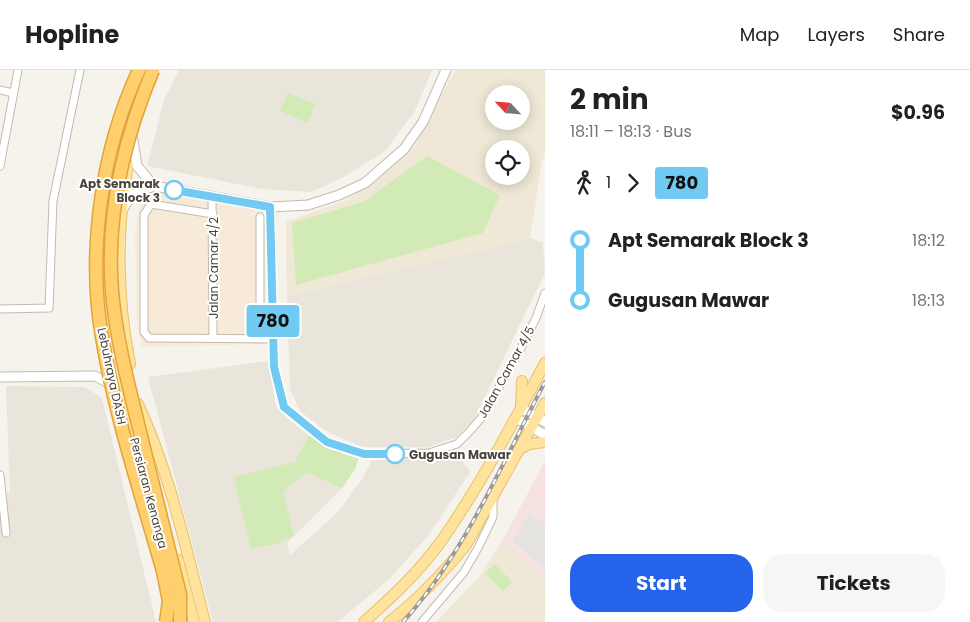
<!DOCTYPE html>
<html lang="en">
<head>
<meta charset="utf-8">
<style>
  :root { --surface:#fff; --page:#f6f6f6; --text:#202124; --muted:#757577; --line:#e0e0e0; --accent:#2563eb }
  body { margin:0; font-family:Poppins,sans-serif; background:var(--page); color:var(--text); height:100vh; display:flex; flex-direction:column; font-size:19px; white-space:nowrap }
  * { box-sizing:border-box; margin:0 }
  p { font-size:16px; color:var(--muted) }
  .icon { flex:none; width:28px; height:28px; fill:none; stroke:currentColor; stroke-width:2; stroke-linecap:round; stroke-linejoin:round }
  .map { position:relative; flex:1; overflow:hidden }
  .sheet { display:flex; flex-direction:column; background:var(--surface); width:425px }
  .sheet>* { flex:none }
  .badge { padding:0 10px; border-radius:4px; font-size:18px; line-height:32px }
  .needle { width:32px; rotate:296deg }
  .fabs { position:absolute; left:485px; top:15px; display:grid; gap:10px }
  .fabs a { display:grid; place-items:center; width:45px; height:45px; border-radius:50%; background:var(--surface); box-shadow:0 2px 12px #0003; font-size:25px }
  .map>.badge { position:absolute; translate:-50% -50%; box-shadow:0 0 0 2px #fff }
  .legs { display:flex; align-items:center; gap:8px; height:55px; padding:0 25px; font-size:16px }
  .legs p { margin-inline-start:auto }
  .head { display:flex; align-items:center; justify-content:space-between; height:85px; padding:0 25px }
  h1 { font-size:28px; font-weight:700; line-height:38px }
  .cta { display:flex; gap:10px; margin-top:auto; padding:10px 25px }
  .cta a { flex:1; height:58px; border-radius:20px; background:var(--accent); color:#fff; font-size:20px; font-weight:700; line-height:58px; text-align:center }
  .cta a+a { background:var(--page); color:var(--text) }
  ul { padding:0 25px; list-style:none }
  li { display:flex; align-items:center; gap:18px; height:60px; font-size:19px }
  li i { display:grid; place-items:center; width:8px; height:100%; margin:0 6px; background:currentColor }
  li i::after { content:''; width:12px; height:12px; margin:-6px; border:4px solid; border-radius:50%; background:var(--surface) }
  li p { margin-inline-start:auto }
  li:first-child i { background:linear-gradient(#0000 50%,currentColor 0) }
  li:last-child i { background:linear-gradient(currentColor 50%,#0000 0) }
  header { display:flex; align-items:center; gap:30px; box-sizing:border-box; height:70px; padding:0 25px; background:var(--surface); border-bottom:1px solid var(--line) }
  header strong { font-size:24px }
  nav { display:flex; gap:28px; margin-inline-start:auto; font-size:18px }
  main { display:flex; flex:1; min-height:0 }
  .map>svg:first-child { display:block }
</style>
</head>
<body>
<header>
<strong>Hopline</strong>
<nav><a>Map</a><a>Layers</a><a>Share</a></nav>
</header>
<main>
<div class="map">
<svg width="545" height="552" viewBox="0 0 545 552">
  <rect width="100%" height="100%" fill="#f6f3ec"/>
  <g fill="#eae5da">
    <polygon points="179,0 432,0 415,41 385,81 344,107 311,122 262,119 147,96 164,30"/>
    <polygon points="530,168 543,173 545,203 474,349 457,367 429,377 362,377 326,361 300,341 290,319 287,226"/>
    <polygon points="268,291 276,337 290,351 324,377 358,389 355,399 342,418 287,473 290,485 338,442 362,409 372,390 436,386 455,380 470,402 428,466 389,509 338,552 213,552 148,307"/>
    <polygon points="6,316 85,317 102,328 156,552 0,552 0,424 10,423"/>
  </g>
  <polygon fill="#f7ead8" points="152,122 264,142 264,274 142,277 137,251 135,163 141,128"/>
  <g fill="#efe8d6" fill-rule="evenodd">
    <path d="M455 0H545V87L542 91 530 168 287 226 286 152 344 131 379 108 415 76ZM494 24H521V51H494ZM494 79H521V106H494Z"/>
    <polygon points="501,473 545,511 545,552 436,552 478,508"/>
  </g>
  <polygon fill="#f6e3e0" points="545,391 545,511 501,473"/>
  <g fill="#d2eab5">
    <polygon points="288,23 315,34 308,53 280,41"/>
    <polygon points="427,86 500,125 483,163 296,215 292,153 363,132"/>
    <polygon points="309,365 324,377 358,389 355,399 342,418 306,402 283,422 294,465 279,473 251,479 234,407 295,392"/>
    <polygon points="495,494 512,512 503,521 485,503"/>
  </g>
  <polygon fill="#e5e3e0" points="529,443 545,453 545,499 513,472"/>
  <g fill="none" stroke-linecap="round" stroke-linejoin="round">
    <g stroke="#c2bbae" stroke-width="9">
      <g id="minor">
        <polyline points="0,20 13,23"/>
        <polyline points="0,96 18,0"/>
        <polyline points="212,127 213,268"/>
        <polyline points="271,137 274,297 284,337 327,372 364,384 429,383 457,374 469,362 482,347 519,282 536,248 545,223"/>
        <polyline points="213,144 151,134 144,145 144,262 149,268 273,269"/>
        <polyline points="260,147 260,269"/>
        <polyline points="0,239 49,238 53,131 80,0"/>
        <polyline points="0,405 6,463"/>
        <polyline points="422,552 464,502 478,478 493,447 493,428"/>
      </g>
    </g>
    <g stroke="#c2bbae" stroke-width="11">
      <g id="tertiary">
        <polyline points="133,70 137,96 154,116"/>
        <polyline points="123,139 132,124 154,116 271,137 308,135 339,125 365,113 404,79 423,52 446,0"/>
        <polyline points="0,307 95,306 114,316"/>
        <polyline points="521,338 545,352"/>
        <polyline points="516,348 545,365"/>
      </g>
    </g>
    <g stroke="#e6c16a" stroke-width="12">
      <g id="primary">
        <path d="M128 95C116 159 117 229 130 294"/>
        <polyline points="111,128 124,60 146,0"/>
        <path d="M106 210C107 282 132 358 150 428"/>
        <path d="M138 334C170 403 186 479 205 552"/>
        <polyline points="521,337 522,311"/>
        <polyline points="520,379 529,374 545,372"/>
        <polyline points="178,490 194,552"/>
        <path d="M364 552C392 527 420 501 442 470 481 414 513 353 545 293"/>
        <path d="M389 552C418 530 443 503 466 475L545 333"/>
      </g>
    </g>
    <use href="#minor" stroke="#fff" stroke-width="7"/>
    <use href="#tertiary" stroke="#fff" stroke-width="9"/>
    <use href="#primary" stroke="#ffe39c" stroke-width="10"/>
    <g stroke="#9a9a9a" stroke-width="4">
      <path id="rail" d="M403 552C465 483 502 393 545 312"/>
    </g>
    <use href="#rail" stroke="#fff" stroke-width="2" stroke-dasharray="5.5" stroke-linecap="butt"/>
    <g stroke="#e0a43c" stroke-width="15" stroke-linecap="butt">
      <g id="motorway-bridge">
        <path d="M139 0C102 79 87 180 102 267 115 346 141 424 163 501L169 531 166 552"/>
        <path d="M153 0C124 69 106 146 112 221 116 268 128 313 139 358 153 414 166 469 180 524V552"/>
      </g>
    </g>
    <use href="#motorway-bridge" stroke="#ffcf6e" stroke-width="12"/>
  </g>
  <g fill="none" stroke-linecap="round" stroke-linejoin="round">
    <g stroke="#fff" stroke-width="11">
      <polyline id="line-1" points="174,120 270,137 274,297 284,337 327,372 364,384 395,384"/>
    </g>
    <use href="#line-1" stroke="#71caf2" stroke-width="8"/>
  </g>
  <g fill="#fff" stroke="#71caf2" stroke-width="2.5">
    <circle cx="174" cy="120" r="9"/>
    <circle cx="395" cy="384" r="9"/>
  </g>
  <g text-anchor="middle" dominant-baseline="central" stroke-width="4" stroke-linejoin="round" paint-order="stroke">
    <g font-size="12" font-weight="bold" fill="#4b4439" stroke="#fff" text-anchor="end">
      <text x="160" y="113">Apt Semarak<tspan x="160" dy="14">Block 3</tspan></text>
      <text x="409" y="384" text-anchor="start">Gugusan Mawar</text>
    </g>
    <g font-size="12" fill="#4b4439" stroke="#fff">
      <text transform="translate(213 198) rotate(-90)">Jalan Camar 4/2</text>
      <text transform="translate(506 302) rotate(-61)">Jalan Camar 4/5</text>
      <text transform="translate(112 306) rotate(78)">Lebuhraya DASH</text>
      <text transform="translate(149 423) rotate(75)">Persiaran Kenanga</text>
    </g>
  </g>
</svg>
<div class="fabs">
<a><svg class="needle" viewBox="-14 -14 28 28"><path d="M0-13l5 13h-10z" fill="#e53935"/><path d="M0 13l5-13h-10z" fill="#757577"/></svg></a>
<a><svg class="icon" aria-label="locate" viewBox="0 0 24 24"><circle cx="12" cy="12" r="6"/><path d="M12 2v4M12 18v4M2 12h4M18 12h4"/></svg></a>
</div>
<b class="badge" style="left:273px;top:251px;background:#71caf2;color:#111">780</b>
</div>
<section class="sheet">
<div class="head"><div><h1>2 min</h1><p>18:11 – 18:13 · Bus</p></div><b>$0.96</b></div>
<div class="legs"><svg class="icon" aria-label="walk" viewBox="0 0 24 24"><circle cx="13" cy="4" r="2"/><path d="M13 8l-2 6 4 7M11 14l-3 7M7 12l3-4h3l4 4"/></svg>1<svg class="icon" aria-label="forward" viewBox="0 0 24 24"><path d="M9 5l7 7-7 7"/></svg><b class="badge" style="background:#71caf2;color:#111">780</b></div>
<ul>
<li><i style="color:#71caf2"></i><b>Apt Semarak Block 3</b><p>18:12</p></li>
<li><i style="color:#71caf2"></i><b>Gugusan Mawar</b><p>18:13</p></li>
</ul>
<div class="cta"><a>Start</a><a>Tickets</a></div>
</section>
</main>
</body>
</html>
